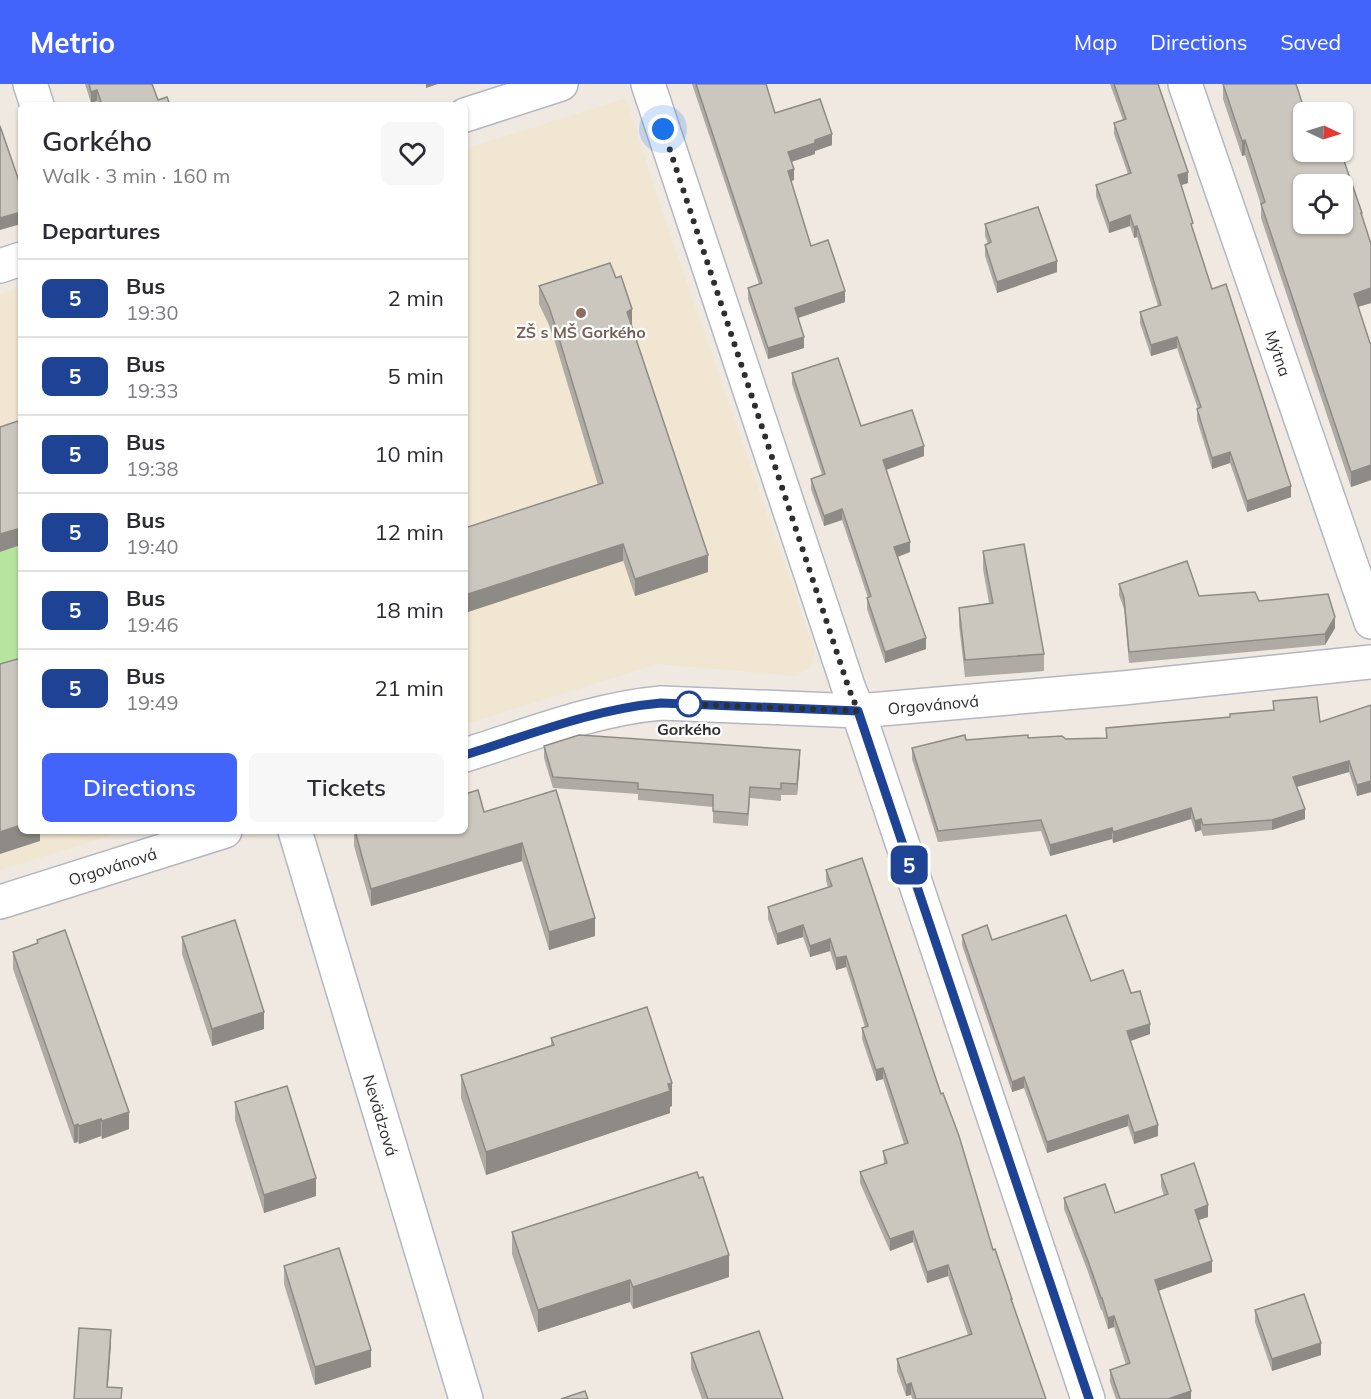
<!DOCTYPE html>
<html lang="en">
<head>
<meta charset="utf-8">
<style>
  :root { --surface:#fff; --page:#f7f7f7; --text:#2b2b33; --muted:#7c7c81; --line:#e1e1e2; --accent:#4264fb }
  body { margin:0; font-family:Mulish,sans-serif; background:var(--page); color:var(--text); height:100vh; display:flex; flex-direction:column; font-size:22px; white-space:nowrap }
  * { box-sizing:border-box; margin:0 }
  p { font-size:20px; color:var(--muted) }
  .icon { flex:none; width:33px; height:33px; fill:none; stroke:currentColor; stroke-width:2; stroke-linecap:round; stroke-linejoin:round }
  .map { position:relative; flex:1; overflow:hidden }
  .panel { position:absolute; left:18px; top:18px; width:450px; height:732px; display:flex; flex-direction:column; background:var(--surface); border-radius:9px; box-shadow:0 2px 4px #0004 }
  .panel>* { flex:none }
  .badge { padding:0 12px; border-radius:9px; font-size:21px; line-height:39px }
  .needle { width:39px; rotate:94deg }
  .tools { position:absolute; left:1293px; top:18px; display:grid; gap:12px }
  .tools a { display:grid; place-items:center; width:60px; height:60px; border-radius:9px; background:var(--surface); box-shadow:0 2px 4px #0004; font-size:30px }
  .you { position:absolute; width:30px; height:30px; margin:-15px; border:4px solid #fff; border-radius:50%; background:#1a73e8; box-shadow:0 0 0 9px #1a73e833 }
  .map>.badge { position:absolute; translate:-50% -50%; box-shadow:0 0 0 3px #fff }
  h2 { padding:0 24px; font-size:22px; line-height:54px }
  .round { display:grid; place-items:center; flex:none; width:63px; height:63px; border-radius:9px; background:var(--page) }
  .headline { display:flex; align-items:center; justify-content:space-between; height:102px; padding:0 24px }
  h1 { font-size:28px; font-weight:600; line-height:45px }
  .primary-button { display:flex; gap:12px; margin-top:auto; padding:12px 24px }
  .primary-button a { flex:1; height:69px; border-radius:9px; background:var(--accent); color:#fff; font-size:24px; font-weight:600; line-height:69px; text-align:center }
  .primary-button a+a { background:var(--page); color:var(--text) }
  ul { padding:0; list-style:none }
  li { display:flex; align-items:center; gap:18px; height:78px; padding:0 24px; border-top:2px solid var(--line) }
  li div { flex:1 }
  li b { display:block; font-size:22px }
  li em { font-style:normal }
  li .badge { min-width:66px; font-weight:700; text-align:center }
  header { display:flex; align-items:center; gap:36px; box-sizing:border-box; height:84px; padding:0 30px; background:var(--accent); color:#fff }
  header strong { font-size:28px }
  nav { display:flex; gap:33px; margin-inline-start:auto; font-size:21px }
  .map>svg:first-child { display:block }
</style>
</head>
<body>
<header>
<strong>Metrio</strong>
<nav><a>Map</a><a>Directions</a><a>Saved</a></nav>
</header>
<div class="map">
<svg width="1371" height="1315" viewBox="0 0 1371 1315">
  <rect width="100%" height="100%" fill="#efe9e1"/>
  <g fill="#f0e6d1">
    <polygon points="626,14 658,115 815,569 811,583 796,592 658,580 465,640 465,65"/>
    <polygon points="21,203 21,747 125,747 0,786 0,210"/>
  </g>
  <polygon fill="#b6e59e" points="21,461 21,595 0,580 0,468"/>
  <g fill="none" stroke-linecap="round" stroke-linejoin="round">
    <g stroke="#b4b7c1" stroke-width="36">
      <g id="minor">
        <polyline points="30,0 37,21"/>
        <polyline points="648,0 849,605 858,627 1088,1315"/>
        <path id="s1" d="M1185 0 1371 538"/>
        <polyline points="465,31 561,0"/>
        <polyline points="0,182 21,175"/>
        <path id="s2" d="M465 671C529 651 594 625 661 619L858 627 1123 604 1371 578"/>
        <path id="s3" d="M295 747 466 1315"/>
        <path id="s4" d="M0 818 225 747"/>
      </g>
    </g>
    <use href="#minor" stroke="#fff" stroke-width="33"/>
  </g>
  <g fill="#afaba4">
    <polygon points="85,0 152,0 158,16 170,21 98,21 97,17 91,19"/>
    <polygon points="692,0 766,0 775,29 832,61 815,67 815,70 791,78 794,96 791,97 811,162 845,218 798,234 804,264 768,275 748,215 748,204 759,200"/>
    <polygon points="1110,0 1158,0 1188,99 1181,101 1193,148 1212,205 1291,413 1247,428 1230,379 1212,385 1197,336 1197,325 1198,325 1177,264 1151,272 1140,239 1140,228 1158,222 1137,153 1134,154 1130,142 1109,149 1096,112 1096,101 1128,90 1114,50 1114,39 1123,36"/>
    <polygon points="1223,0 1304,28 1362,133 1371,160 1371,219 1358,223 1370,259 1371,259 1371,396 1351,403 1261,134 1261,121 1245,71 1242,72 1223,15"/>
    <polygon points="985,140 1057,188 997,209 985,172 985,161 988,160 985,152"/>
    <polygon points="539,202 632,243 708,488 635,512 598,401 554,255 549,241 539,220"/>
    <polygon points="792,289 861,342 924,372 886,386 910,468 898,473 926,565 885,579 867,525 867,514 868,514 842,436 824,442 811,405 811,395 822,391 792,300"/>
    <polygon points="983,467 1044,570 1044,587 965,593 959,541 959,524 989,519 983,485"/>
    <polygon points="1119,500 1199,512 1335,544 1325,561 1129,579 1124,525 1119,511"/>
    <polygon points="1273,617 1320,638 1371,621 1371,708 1357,712 1349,688 1296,703 1305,735 1272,746 1203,752 1201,746 1195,748 1191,735 1113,759 1112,755 1050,772 1041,747 938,758 912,675 912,664 966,656 1028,654 1066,655 1106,654 1106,644 1230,633 1273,626"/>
    <polygon points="544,662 800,677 797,711 781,711 781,717 750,714 748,742 713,739 713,723 638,716 638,710 553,704 544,674"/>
    <polygon points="556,706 595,852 549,866 522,777 371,822 354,762 354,747 465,747"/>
    <polygon points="826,786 993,1166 1046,1315 912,1315 911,1311 906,1312 897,1287 897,1275 968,1251 948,1192 927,1199 913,1158 890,1167 860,1099 860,1088 884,1080 883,1067 904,1060 883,995 876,997 862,955 862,944 865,943 846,883 836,886 830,867 810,873 803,853 777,861 768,835 768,823 828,803 826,797"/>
    <polygon points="962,851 992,856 1091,897 1131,909 1150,950 1131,957 1158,1052 1134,1060 1128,1042 1047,1069 1024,1004 1012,1008 962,861"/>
    <polygon points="182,853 264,945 212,962 182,870"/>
    <polygon points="37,856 129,1045 102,1055 101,1052 79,1060 78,1058 74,1059 13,885 13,868 37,859"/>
    <polygon points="551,954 672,1022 670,1023 670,1029 486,1091 461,1014 461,991 551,961"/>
    <polygon points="235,1018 316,1112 264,1129 235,1036"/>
    <polygon points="1161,1091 1208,1133 1199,1136 1212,1188 1158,1207 1191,1315 1116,1315 1110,1298 1110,1286 1126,1281 1114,1243 1108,1245 1102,1226 1101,1226 1088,1188 1064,1125 1064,1114 1115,1129 1164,1112 1161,1102"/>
    <polygon points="512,1148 729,1193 633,1225 630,1218 538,1248 512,1170"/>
    <polygon points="284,1182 371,1283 315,1301 284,1200"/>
    <polygon points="1255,1226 1321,1271 1272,1287 1255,1238"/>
    <polygon points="691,1269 783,1315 702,1315 691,1285"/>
  </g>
  <g fill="#8e8b86">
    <polygon points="426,0 438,0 426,4"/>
    <polygon points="97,6 97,17 91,19 91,8"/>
    <polygon points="832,50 832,61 815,67 815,70 788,79 788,68"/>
    <polygon points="1245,56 1245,71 1242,72 1242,57"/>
    <polygon points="794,85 794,96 788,98 788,87"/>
    <polygon points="1188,88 1188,99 1178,102 1178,91"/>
    <polygon points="21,128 21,140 0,146 0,134"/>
    <polygon points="1130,131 1130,142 1109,149 1109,139"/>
    <polygon points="1137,142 1137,153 1134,154 1134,143"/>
    <polygon points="1057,177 1057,188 997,209 997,198"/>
    <polygon points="1371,204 1371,219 1354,224 1354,210"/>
    <polygon points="845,207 845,218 795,235 795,224"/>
    <polygon points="632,225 632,243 627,228"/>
    <polygon points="804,253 804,264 768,275 768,264"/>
    <polygon points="1177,253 1177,264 1151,272 1151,261"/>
    <polygon points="924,362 924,372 883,387 883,376"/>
    <polygon points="1230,368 1230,379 1212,385 1212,374"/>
    <polygon points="1371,381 1371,396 1351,403 1351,388"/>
    <polygon points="1291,402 1291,413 1247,428 1247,417"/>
    <polygon points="842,425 842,436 824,442 824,432"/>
    <polygon points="21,444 21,461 0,468 0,450"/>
    <polygon points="910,458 910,468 894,474 894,463"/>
    <polygon points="623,460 623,477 465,529 465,511"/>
    <polygon points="708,471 708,488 635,512 635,495"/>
    <polygon points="1335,533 1335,544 1325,561 1325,550"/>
    <polygon points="467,542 467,560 465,560 465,543"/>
    <polygon points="926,554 926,565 885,579 885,568"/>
    <polygon points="800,666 800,677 797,711 797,700"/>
    <polygon points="1349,677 1349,688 1293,704 1293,693"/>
    <polygon points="1371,697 1371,708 1357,712 1357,701"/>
    <polygon points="1191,724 1191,735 1113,759 1113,748"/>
    <polygon points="1305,725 1305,735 1272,746 1272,736"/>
    <polygon points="1201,735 1201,746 1195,748 1195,737"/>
    <polygon points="21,741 21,747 40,747 40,757 0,770 0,748"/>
    <polygon points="1112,744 1112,755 1050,772 1050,761"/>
    <polygon points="522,759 522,777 371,822 371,805"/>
    <polygon points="595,834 595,852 549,866 549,848"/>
    <polygon points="803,841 803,853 777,861 777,850"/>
    <polygon points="830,855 830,867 810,873 810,862"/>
    <polygon points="846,872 846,883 836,886 836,874"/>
    <polygon points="264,928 264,945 212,962 212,945"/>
    <polygon points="1150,940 1150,950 1127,958 1127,947"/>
    <polygon points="883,984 883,995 876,997 876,986"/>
    <polygon points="1024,993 1024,1004 1012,1008 1012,998"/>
    <polygon points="672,999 672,1022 670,1023 670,1029 486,1091 486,1068"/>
    <polygon points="129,1028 129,1045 102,1055 102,1037"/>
    <polygon points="1128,1031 1128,1042 1047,1069 1047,1058"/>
    <polygon points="101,1035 101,1052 79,1060 79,1042"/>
    <polygon points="78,1040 78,1058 74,1059 74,1042"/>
    <polygon points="1158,1041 1158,1052 1134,1060 1134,1049"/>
    <polygon points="316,1094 316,1112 264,1129 264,1111"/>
    <polygon points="1208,1121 1208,1133 1195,1137 1195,1126"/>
    <polygon points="913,1147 913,1158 890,1167 890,1155"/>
    <polygon points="729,1171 729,1193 633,1225 633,1203"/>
    <polygon points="1212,1177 1212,1188 1155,1208 1155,1196"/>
    <polygon points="948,1181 948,1192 927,1199 927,1188"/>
    <polygon points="630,1196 630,1218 538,1248 538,1226"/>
    <polygon points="1114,1232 1114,1243 1108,1245 1108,1234"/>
    <polygon points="111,1246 111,1261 107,1315 107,1303"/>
    <polygon points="1321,1259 1321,1271 1272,1287 1272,1275"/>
    <polygon points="371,1266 371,1283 315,1301 315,1283"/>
    <polygon points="911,1299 911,1311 906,1312 906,1301"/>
    <polygon points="1191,1307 1191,1315 1168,1315"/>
  </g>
  <g fill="#cbc7bf" stroke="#8e8b86" stroke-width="1.5" fill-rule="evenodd">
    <polygon points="89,0 152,0 158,16 167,13 170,21 102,21 97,6 91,8"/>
    <polygon points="696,0 766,0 775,29 820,15 832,50 815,56 815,59 788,68 794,85 788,87 811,162 828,156 845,207 795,224 804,253 768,264 748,204 762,199"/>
    <polygon points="1114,0 1158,0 1188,88 1178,91 1193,139 1191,140 1212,205 1226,200 1291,402 1247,417 1230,368 1212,374 1197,325 1201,323 1177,253 1151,261 1140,228 1161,221 1137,142 1134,143 1130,131 1109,139 1096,101 1131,89 1114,39 1126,35"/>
    <path d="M1223 0H1296L1305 28H1304V68H1341L1362 129H1361L1371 160V204L1354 210 1370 259H1371V381L1351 388 1261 120 1265 118 1245 56 1242 57ZM1304 100H1342V140H1304Z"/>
    <polygon points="0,42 21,103 21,128 0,134"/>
    <polygon points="1038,123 1057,177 997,198 985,161 991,158 985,140"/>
    <polygon points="610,179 616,194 621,192 632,225 627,228 708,471 635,495 623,460 465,511 465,444 603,399 554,238 549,223 539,202"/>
    <polygon points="838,274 861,342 912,326 924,362 883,376 910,458 894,463 926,554 885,568 867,514 871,512 842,425 824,432 811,395 825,390 792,289"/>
    <polygon points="21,336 21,444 0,450 0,343"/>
    <polygon points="1024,460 1044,570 965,576 959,524 993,519 983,467"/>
    <polygon points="1187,477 1199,512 1255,508 1259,517 1328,510 1335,533 1325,550 1129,568 1124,514 1119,500"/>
    <polygon points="21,574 21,741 0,748 0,580"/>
    <polygon points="1317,613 1320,638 1371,621 1371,697 1357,701 1349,677 1293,693 1305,725 1272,736 1203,741 1201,735 1195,737 1191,724 1113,748 1112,744 1050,761 1041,736 938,747 912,664 965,651 966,656 1028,651 1028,654 1062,652 1066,655 1107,654 1106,644 1230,633 1230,630 1274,626 1273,617"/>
    <polygon points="579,651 800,666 797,700 781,699 781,705 750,703 748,730 713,727 713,711 638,705 638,699 553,693 544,662"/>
    <polygon points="478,706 484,728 556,706 595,834 549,848 522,759 371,805 355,747 465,747 465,710"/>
    <polygon points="862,774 941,1010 943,1009 959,1052 993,1166 995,1165 1012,1215 1011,1215 1046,1315 916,1315 911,1299 906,1301 897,1275 972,1250 948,1181 927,1188 913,1147 890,1155 860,1088 887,1079 883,1067 908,1059 883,984 876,986 862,944 868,942 846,872 836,874 830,855 810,862 803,841 777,850 768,823 832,802 826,786"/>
    <polygon points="1066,831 1091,897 1123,886 1131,909 1140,907 1150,940 1127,947 1158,1041 1134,1049 1128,1031 1047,1058 1024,993 1012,998 962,851 987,841 992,856"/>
    <polygon points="235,836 264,928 212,945 182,853"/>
    <polygon points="65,846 129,1028 102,1037 101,1035 79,1042 78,1040 74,1042 13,868 38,859 37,856"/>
    <polygon points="647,923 672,999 668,1000 670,1007 486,1068 461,991 554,961 551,954"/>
    <polygon points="287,1002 316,1094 264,1111 235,1018"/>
    <polygon points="1194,1079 1208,1121 1195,1126 1212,1177 1155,1196 1191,1307 1168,1315 1120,1315 1110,1286 1130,1279 1114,1232 1108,1234 1102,1214 1101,1214 1088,1177 1064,1114 1105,1100 1115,1129 1168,1110 1161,1091"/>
    <polygon points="697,1088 699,1094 703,1093 729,1171 633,1203 630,1196 538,1226 512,1148"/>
    <polygon points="339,1164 371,1266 315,1283 284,1182"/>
    <polygon points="1304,1210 1321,1259 1272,1275 1255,1226"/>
    <polygon points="79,1244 111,1246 107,1303 122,1304 121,1315 74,1315"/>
    <polygon points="759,1247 783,1315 708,1315 691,1269"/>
    <polygon points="585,1307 588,1315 561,1315"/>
  </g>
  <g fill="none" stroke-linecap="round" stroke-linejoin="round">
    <g stroke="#fff" stroke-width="14">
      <path id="line" d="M465 671C529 651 594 625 661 619L858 627 1089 1315"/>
    </g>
    <use href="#line" stroke="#1f4394" stroke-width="9"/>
    <polyline stroke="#2e2e2e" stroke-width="6" stroke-dasharray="0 10.8" points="663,45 849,605 858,627 683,620 689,620"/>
  </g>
  <circle fill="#8d6e63" stroke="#fff" stroke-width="2" cx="581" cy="229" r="6"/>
  <circle fill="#fff" stroke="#1f4394" stroke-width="3" cx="689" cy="620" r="12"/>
  <g text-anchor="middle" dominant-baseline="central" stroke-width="4.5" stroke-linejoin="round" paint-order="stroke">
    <g font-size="16" font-weight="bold" fill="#785e54" stroke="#fff">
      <text x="581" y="248">ZŠ s MŠ Gorkého</text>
    </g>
    <g font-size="16" fill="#2e2e2e" stroke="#fff">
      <text stroke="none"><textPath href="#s1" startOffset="285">Mýtna</textPath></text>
      <text stroke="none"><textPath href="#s2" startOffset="476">Orgovánová</textPath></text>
      <text stroke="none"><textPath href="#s4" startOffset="118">Orgovánová</textPath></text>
      <text stroke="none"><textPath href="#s3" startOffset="297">Nevädzová</textPath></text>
    </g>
    <g font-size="16" font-weight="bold" fill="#2e2e2e" stroke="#fff">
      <text x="689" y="645">Gorkého</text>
    </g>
  </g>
</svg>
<div class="tools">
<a><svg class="needle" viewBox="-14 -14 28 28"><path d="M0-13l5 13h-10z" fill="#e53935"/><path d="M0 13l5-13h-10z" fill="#7c7c81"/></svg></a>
<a><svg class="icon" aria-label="locate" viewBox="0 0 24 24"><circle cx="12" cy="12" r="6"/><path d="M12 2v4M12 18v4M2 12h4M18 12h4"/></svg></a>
</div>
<div class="you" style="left:663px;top:45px"></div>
<b class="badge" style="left:909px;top:781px;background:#1f4394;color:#fff">5</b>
<section class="panel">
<div class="headline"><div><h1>Gorkého</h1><p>Walk · 3 min · 160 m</p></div><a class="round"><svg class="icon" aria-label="heart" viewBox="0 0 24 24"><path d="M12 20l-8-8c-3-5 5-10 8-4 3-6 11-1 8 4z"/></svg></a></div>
<h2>Departures</h2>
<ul>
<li><span class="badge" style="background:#1f4394;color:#fff">5</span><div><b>Bus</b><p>19:30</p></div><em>2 min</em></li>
<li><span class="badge" style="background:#1f4394;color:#fff">5</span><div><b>Bus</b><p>19:33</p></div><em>5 min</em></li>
<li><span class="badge" style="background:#1f4394;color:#fff">5</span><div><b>Bus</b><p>19:38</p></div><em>10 min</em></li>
<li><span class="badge" style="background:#1f4394;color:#fff">5</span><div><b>Bus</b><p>19:40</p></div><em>12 min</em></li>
<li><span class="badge" style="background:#1f4394;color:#fff">5</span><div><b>Bus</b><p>19:46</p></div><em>18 min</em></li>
<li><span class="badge" style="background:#1f4394;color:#fff">5</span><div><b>Bus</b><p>19:49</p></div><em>21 min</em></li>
</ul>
<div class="primary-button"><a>Directions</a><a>Tickets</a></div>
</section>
</div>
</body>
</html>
